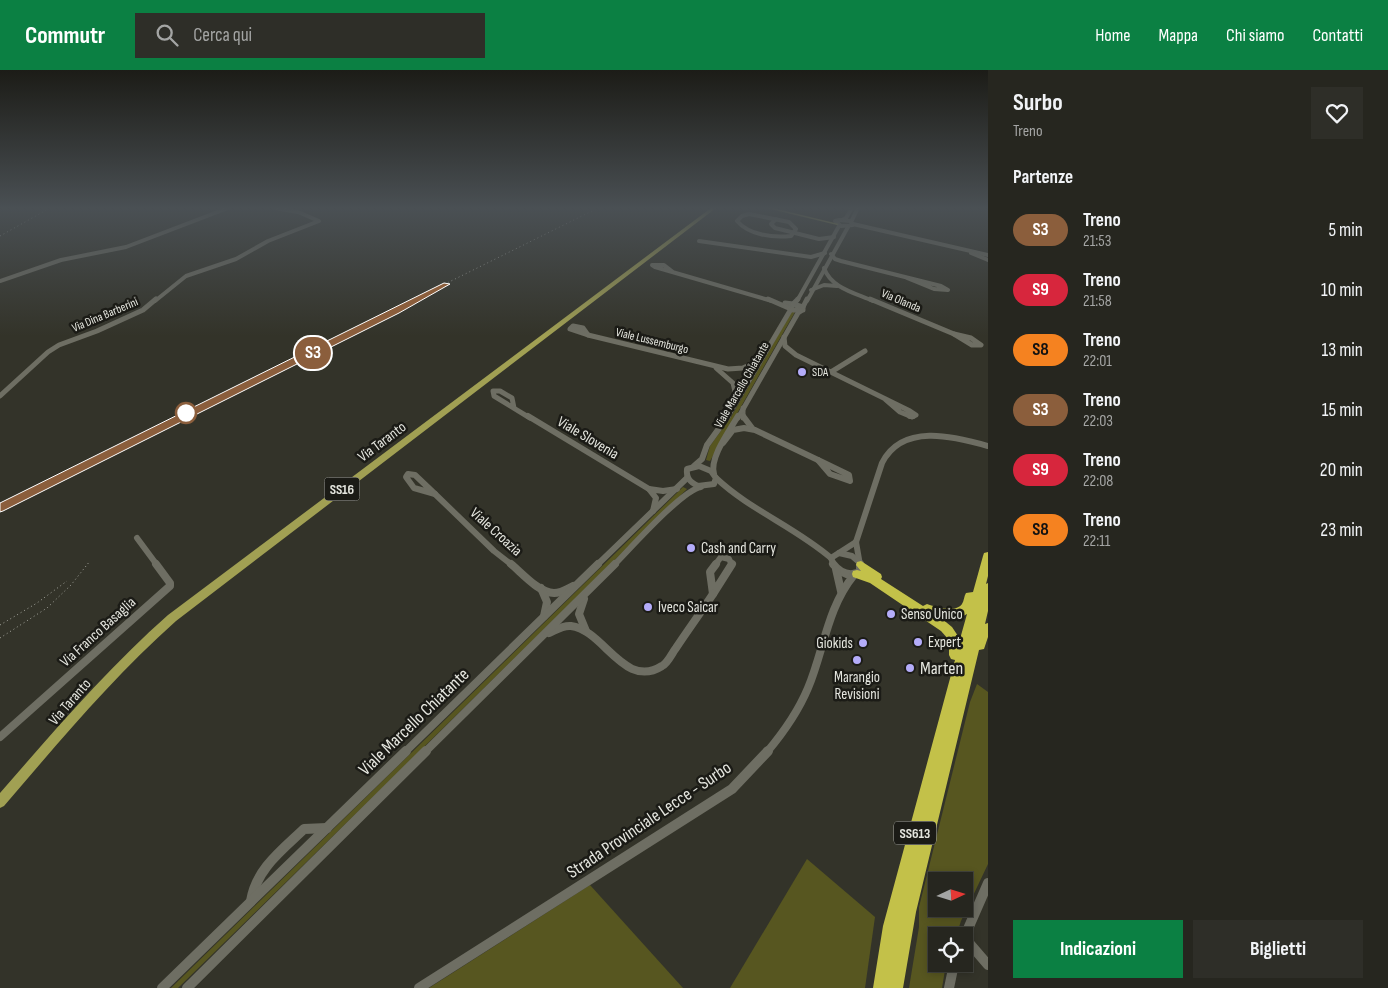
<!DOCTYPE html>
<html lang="it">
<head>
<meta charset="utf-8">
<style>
  :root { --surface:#26261f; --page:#2e2e28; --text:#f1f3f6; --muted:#a4a5a4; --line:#42433d; --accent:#0b8043 }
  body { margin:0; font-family:"Sofia Sans Condensed",sans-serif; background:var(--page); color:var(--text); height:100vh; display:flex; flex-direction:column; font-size:19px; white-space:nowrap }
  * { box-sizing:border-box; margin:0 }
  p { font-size:16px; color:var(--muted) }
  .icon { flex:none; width:28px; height:28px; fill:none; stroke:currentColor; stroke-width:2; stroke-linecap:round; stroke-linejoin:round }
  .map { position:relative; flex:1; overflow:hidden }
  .panel { display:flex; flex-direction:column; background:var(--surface); width:400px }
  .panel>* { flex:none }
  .badge { padding:0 10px; border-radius:16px; font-size:18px; line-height:32px }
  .needle { width:32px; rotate:86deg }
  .buttons { position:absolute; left:928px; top:802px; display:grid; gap:10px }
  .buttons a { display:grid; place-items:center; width:45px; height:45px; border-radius:0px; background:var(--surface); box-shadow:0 2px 8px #0003,0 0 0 1px var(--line); font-size:25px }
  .map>.badge { position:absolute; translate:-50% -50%; box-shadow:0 0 0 2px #fff }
  h2 { padding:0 25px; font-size:19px; line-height:45px }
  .round { display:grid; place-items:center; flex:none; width:52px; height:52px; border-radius:0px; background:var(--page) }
  .summary { display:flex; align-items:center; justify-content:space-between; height:85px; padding:0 25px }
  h1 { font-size:24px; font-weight:700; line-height:38px }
  .cta { display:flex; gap:10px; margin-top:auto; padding:10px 25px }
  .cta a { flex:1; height:58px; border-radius:0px; background:var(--accent); color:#fff; font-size:20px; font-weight:700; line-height:58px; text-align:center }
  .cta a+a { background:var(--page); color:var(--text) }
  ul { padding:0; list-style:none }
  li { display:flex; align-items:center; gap:15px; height:60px; padding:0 25px }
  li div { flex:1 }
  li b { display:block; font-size:19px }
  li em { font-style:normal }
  li .badge { min-width:55px; font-weight:700; text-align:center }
  header { display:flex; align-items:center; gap:30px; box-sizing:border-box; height:70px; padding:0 25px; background:var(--accent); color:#fff }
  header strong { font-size:24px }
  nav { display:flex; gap:28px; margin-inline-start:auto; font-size:18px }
  .search { width:350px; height:45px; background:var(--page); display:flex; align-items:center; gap:12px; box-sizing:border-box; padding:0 18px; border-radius:0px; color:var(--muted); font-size:19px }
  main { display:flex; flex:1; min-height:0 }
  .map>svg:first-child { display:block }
</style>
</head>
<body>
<header>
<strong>Commutr</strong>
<div class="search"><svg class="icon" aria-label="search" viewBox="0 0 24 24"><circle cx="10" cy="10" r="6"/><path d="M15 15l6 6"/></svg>Cerca qui</div>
<nav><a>Home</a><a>Mappa</a><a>Chi siamo</a><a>Contatti</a></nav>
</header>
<main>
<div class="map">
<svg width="988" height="918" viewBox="0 0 988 918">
  <rect width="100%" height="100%" fill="#333329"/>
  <g fill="#575620" fill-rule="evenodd">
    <polygon points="792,241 795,242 710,391 706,390 710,376 731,347"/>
    <polygon points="683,417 687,419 178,918 171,918"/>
    <path d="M977 614 988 622V794L961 851 956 866H936V894H946L942 918H909L919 857V837L970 632ZM936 811H964V839H936Z"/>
    <polygon points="807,789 875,847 865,918 730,918"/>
    <polygon points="590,815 683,918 429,918"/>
  </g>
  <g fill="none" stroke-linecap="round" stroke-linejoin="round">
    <g stroke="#6e6e63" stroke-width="4">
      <path d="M749 144 789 152 796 159 791 166C773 168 749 165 737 151L742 146Z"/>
      <polyline points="776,149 771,154 775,158 819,169 834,167"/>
      <polygon points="839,150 850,151 853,155 841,156 835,151"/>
      <polyline points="842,150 846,148 852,138"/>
      <polyline points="851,152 858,138"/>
      <polyline points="853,154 988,185"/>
      <polyline points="699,171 811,187 825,183"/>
      <polyline points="971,183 988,190"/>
      <polyline points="831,184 835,189 841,191 941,216 948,220 934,219 907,208"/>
      <path d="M824 198C831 218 855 223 873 231"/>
      <polyline points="673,202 664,195 652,195 655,197 772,231"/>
      <polyline points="0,211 61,190 126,177 228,138"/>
      <polyline points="811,220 824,215 837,216"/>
      <polyline points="155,231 186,206 236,189 268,171 319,151 298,142 275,138"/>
      <polyline points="797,231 839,156"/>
      <polyline points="807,231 848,157"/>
    </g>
    <g stroke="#6e6e63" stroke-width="5">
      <polyline points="870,229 954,264"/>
      <polyline points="785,233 793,234"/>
      <polygon points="793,234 803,237 803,240 793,240 790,236"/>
      <polyline points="793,234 798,229"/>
      <polyline points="803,237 807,229"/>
      <polygon points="573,256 583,258 588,265 570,259"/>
      <polygon points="954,264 971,268 981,275 972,275"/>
      <polyline points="588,265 728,299 743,298 758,291"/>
      <polyline points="784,267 785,276 796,285 910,341 916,345 912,347 900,342 885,329"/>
      <polyline points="716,298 733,313 737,330"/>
      <polyline points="831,302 865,281"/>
      <polyline points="0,326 48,282 59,275 97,261 143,240 156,229"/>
      <polyline points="514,338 512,328 500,321 493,321 494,326 530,348"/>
      <polyline points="743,338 743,348"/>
      <polyline points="727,348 791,239 768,229"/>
      <polyline points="738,348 798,243 801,241"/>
    </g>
    <g stroke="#6e6e63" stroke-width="6">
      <polyline points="528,346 649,419"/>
      <polyline points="743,346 752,358"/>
      <polyline points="910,346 913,346"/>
      <polyline points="723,373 733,360 744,358 755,360 818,390"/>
      <polygon points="818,390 849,405 850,411 830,404"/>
      <polyline points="694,396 702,389 707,375 728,346"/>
      <path d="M699 396 711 401 716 408 714 414 698 416C690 412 686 408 687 399Z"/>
      <polygon points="408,404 415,405 435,424 414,418 406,407"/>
      <path d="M714 404C709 388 730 360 738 346"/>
      <path d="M716 408C750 440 795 457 831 488"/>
      <polyline points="435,424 494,481 512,495"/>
      <polyline points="653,441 656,428 649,419 663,421 677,419"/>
      <polyline points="137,468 157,495"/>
      <polyline points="856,472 860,495"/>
      <path d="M856 472 882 393C902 353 953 366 988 376"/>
      <polyline points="839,483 852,486 859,492"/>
      <polyline points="597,495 687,408"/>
      <path d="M614 495C630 479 682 420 701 417"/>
      <polyline points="715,495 721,487 729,489 732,495"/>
      <polyline points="834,495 831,488 856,472"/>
    </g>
    <g stroke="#6e6e63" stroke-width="8">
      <path d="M511 494C522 503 539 523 554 523 561 523 567 519 573 516"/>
      <polyline points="716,494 710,502 713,524 732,494"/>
      <path d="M833 494C840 503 849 507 860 502V494"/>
      <polyline points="836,499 841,521"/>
      <polyline points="541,518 547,532 544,546"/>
      <polyline points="584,529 579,544 586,561"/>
      <path d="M549 563C556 560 563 555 571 556 604 560 624 620 662 596 668 593 672 583 676 578 688 560 701 542 713 524"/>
      <polyline points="0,667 170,516 170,513 156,494"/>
      <polyline points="405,682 598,494"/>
      <polyline points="425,682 615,494"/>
      <path d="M767 682C783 663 798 642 808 618 824 580 827 538 854 505"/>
    </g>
    <g stroke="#6e6e63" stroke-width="10">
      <path d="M251 831C256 799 282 780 304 759L327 758"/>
      <polyline points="964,867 988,895"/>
      <polyline points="964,868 988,813"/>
      <polyline points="162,918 406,681"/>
      <polyline points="187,918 426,681"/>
      <polyline points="419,918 732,719 768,681"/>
      <polyline points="949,918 954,894"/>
    </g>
    <g fill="#a1a053" fill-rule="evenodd">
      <path d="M711 138H716L176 551C113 607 59 672 4 736L0 738V723C54 661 107 599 168 545Z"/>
      <polygon points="766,138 773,138 839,154 837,155"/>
    </g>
    <path fill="#c3c149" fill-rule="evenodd" d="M988 482V506L986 514 988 513V541L985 554 988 553V567L984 579 979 580 916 842 903 918H873L883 856 955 590 951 589 949 585V570L941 561 870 513 853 507 852 504 853 501 857 500 861 501 856 495 857 492 861 491 881 504 882 507 881 509 923 536 927 534C935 537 956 543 962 534 964 531 964 526 966 523L973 522 983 486 984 483ZM967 544 960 569 952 557 941 548H960Z"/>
    <g stroke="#a5a69e" stroke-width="1" stroke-dasharray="1 3" stroke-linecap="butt">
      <polyline points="0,166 50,138"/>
      <polyline points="0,435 598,138"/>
      <polyline points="0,555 37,533 67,511"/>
      <polyline points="0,568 47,538 71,515 90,491"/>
    </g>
  </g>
  <linearGradient id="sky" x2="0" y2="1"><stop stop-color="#1c1c17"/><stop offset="0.52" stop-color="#4a5054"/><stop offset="1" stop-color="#4a5054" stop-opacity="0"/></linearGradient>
  <rect width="988" height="266" fill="url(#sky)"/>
  <polygon fill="#8b5e3c" stroke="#fff" points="444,213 450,214 399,243 3,441 0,442 0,433"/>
  <g fill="#b4acf9" stroke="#1b1b16" stroke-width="2">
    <circle cx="802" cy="302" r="5"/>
    <circle cx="691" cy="478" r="5"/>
    <circle cx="648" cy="537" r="5"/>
    <circle cx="891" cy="544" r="5"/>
    <circle cx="918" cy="572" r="5"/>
    <circle cx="863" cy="573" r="5"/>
    <circle cx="857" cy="590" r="5"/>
    <circle cx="910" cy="598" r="5"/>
  </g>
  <circle fill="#fff" stroke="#8b5e3c" stroke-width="2.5" cx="186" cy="343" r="10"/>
  <g text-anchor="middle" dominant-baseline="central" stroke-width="5" stroke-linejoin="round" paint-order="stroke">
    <g font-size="12" fill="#e5e6df" stroke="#1b1b16">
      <text transform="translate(901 231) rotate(23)">Via Olanda</text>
      <text transform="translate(105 245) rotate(-23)">Via Dina Barberini</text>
      <text transform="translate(652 271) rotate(14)">Viale Lussemburgo</text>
      <text transform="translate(742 315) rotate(-60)">Viale Marcello Chiatante</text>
    </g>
    <g font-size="12" fill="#e5e6df" stroke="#1b1b16" text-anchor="start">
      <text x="812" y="302">SDA</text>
    </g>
    <g fill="#1b1b16" stroke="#a8a9a3" stroke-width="1">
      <rect x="324.5" y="407.5" width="35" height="23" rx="4"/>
      <rect x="894" y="751.5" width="42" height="23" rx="4"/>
    </g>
    <g font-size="14" font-weight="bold" fill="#e5e6df">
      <text x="342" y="419">SS16</text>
      <text x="915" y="763">SS613</text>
    </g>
    <g font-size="15" fill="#e5e6df" stroke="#1b1b16">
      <text transform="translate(588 368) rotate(31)">Viale Slovenia</text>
      <text transform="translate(382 372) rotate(-37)">Via Taranto</text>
      <text transform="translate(496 462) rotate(42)">Viale Croazia</text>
      <text transform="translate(98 562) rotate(-42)">Via Franco Basaglia</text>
      <text transform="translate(70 632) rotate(-49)">Via Taranto</text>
    </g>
    <g font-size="15" fill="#e5e6df" stroke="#1b1b16" text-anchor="start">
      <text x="701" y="478">Cash and Carry</text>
      <text x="658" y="537">Iveco Saicar</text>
      <text x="901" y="544">Senso Unico</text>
      <text x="928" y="572">Expert</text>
      <text x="853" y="573" text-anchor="end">Giokids</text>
      <text x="857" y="607" text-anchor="middle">Marangio<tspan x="857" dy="17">Revisioni</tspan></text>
    </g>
    <g font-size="18" fill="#e5e6df" stroke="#1b1b16" text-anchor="start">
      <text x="920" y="598">Marten</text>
    </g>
    <g font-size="18" fill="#e5e6df" stroke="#1b1b16">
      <text transform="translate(414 652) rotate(-44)">Viale Marcello Chiatante</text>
      <text transform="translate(649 750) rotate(-34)">Strada Provinciale Lecce - Surbo</text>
    </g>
  </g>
</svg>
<div class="buttons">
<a><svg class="needle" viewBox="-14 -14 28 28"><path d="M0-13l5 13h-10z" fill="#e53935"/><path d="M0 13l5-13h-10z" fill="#a4a5a4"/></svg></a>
<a><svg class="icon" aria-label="locate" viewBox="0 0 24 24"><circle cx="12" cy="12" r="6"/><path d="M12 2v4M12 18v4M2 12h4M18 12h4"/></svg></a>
</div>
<b class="badge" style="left:313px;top:283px;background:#8b5e3c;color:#fff">S3</b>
</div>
<section class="panel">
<div class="summary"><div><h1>Surbo</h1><p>Treno</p></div><a class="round"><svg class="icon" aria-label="heart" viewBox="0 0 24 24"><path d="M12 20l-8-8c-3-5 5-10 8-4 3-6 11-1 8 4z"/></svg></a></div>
<h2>Partenze</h2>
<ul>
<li><span class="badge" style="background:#8b5e3c;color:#fff">S3</span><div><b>Treno</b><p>21:53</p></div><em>5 min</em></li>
<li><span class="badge" style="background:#d7263d;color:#fff">S9</span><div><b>Treno</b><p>21:58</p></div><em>10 min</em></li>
<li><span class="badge" style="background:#f58220;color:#111">S8</span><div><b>Treno</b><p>22:01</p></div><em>13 min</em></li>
<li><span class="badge" style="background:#8b5e3c;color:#fff">S3</span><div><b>Treno</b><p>22:03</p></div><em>15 min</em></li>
<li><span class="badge" style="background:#d7263d;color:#fff">S9</span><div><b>Treno</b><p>22:08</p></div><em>20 min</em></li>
<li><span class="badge" style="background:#f58220;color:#111">S8</span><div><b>Treno</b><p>22:11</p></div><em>23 min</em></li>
</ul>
<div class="cta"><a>Indicazioni</a><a>Biglietti</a></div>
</section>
</main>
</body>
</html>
